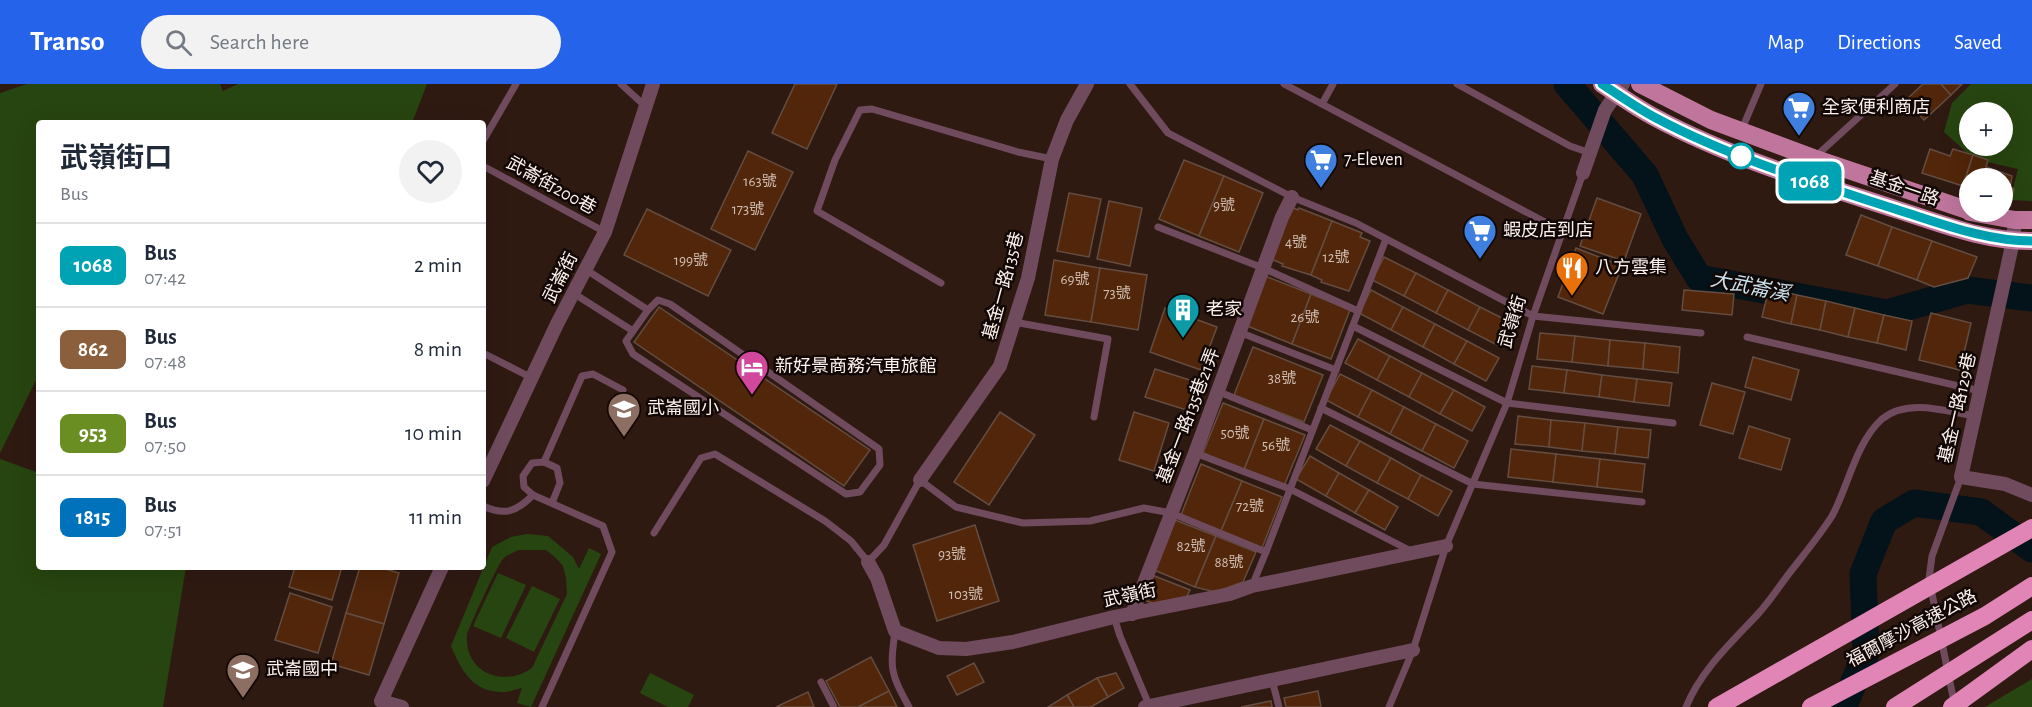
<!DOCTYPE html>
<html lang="en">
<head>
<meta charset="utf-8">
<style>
  :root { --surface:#fff; --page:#f2f2f3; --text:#1f2937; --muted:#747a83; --line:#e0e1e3; --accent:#2563eb }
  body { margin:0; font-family:"Alegreya Sans","Noto Sans TC",sans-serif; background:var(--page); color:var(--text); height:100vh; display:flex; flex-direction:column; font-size:22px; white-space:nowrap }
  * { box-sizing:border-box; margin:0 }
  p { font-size:20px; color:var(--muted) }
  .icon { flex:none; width:33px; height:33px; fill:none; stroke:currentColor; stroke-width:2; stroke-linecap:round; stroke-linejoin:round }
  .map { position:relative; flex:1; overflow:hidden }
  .details { position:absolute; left:36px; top:36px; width:450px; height:450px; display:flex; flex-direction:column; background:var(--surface); border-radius:6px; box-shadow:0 6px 24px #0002 }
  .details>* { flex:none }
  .badge { padding:0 12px; border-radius:9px; font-size:21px; line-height:39px }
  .controls { position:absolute; left:1959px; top:18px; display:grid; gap:12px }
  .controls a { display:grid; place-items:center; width:54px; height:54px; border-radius:50%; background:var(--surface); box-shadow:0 6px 24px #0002; font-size:30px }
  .map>.badge { position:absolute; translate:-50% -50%; box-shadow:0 0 0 3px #fff }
  .round { display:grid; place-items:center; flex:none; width:63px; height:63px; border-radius:32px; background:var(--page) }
  .head { display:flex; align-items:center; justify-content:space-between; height:102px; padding:0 24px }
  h1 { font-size:28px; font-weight:700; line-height:45px }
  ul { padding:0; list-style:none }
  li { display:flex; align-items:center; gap:18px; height:84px; padding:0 24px; border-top:2px solid var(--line) }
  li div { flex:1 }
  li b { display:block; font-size:22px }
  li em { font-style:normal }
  li .badge { min-width:66px; font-weight:700; text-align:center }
  header { display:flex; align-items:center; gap:36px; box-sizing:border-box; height:84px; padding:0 30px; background:var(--accent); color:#fff }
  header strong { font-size:28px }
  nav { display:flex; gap:33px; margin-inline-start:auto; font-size:21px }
  .search { width:420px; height:54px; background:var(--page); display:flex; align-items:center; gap:15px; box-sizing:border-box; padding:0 21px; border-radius:33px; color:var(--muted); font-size:22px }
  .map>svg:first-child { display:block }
</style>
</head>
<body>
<header>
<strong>Transo</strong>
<div class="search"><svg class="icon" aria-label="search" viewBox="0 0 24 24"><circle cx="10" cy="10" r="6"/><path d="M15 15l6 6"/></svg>Search here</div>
<nav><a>Map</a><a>Directions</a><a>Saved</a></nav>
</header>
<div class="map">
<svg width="2032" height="623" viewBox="0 0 2032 623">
  <rect width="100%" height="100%" fill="#2f1a12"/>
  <g fill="#274510" fill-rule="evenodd">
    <polygon points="27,0 220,0 223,7 238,0 427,0 412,39 39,39 39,290 0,369 0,9"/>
    <path d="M1971 0H2032V117L2010 116 2018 85 1974 75 1944 48 1952 19ZM1970 28H2002V62H1970Z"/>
    <polygon points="0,375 39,389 39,483 186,483 163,623 0,623"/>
    <path d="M527 450 548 452 573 473 579 485 589 464 601 470 531 623 517 619 522 604C517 605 510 608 504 608 473 609 461 586 451 562L492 463 511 453ZM519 466H546L555 473 563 482 566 494 567 510 532 584C504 604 464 589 467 551 468 545 499 478 503 475 507 471 514 468 519 466Z"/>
    <polygon points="498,489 526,501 501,554 473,542"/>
    <polygon points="532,502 560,515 534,568 506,554"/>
    <polygon points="650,589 694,611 688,623 668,623 640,609"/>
    <polygon points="2032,595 2032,623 1985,623"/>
  </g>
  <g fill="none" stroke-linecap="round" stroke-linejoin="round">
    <g stroke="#041219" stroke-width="27">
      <polyline points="1567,0 1645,91 1675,155 1699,194 1887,229 1967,206 2032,214"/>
      <polyline points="1837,623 1846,617 1866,569 1863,490 1884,437 1914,419 1981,428 2032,465"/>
    </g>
  </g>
  <g fill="#51260a" stroke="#644d40" stroke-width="1.5">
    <polygon points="795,0 837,0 807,65 772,49"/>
    <polygon points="1923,0 1941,0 1951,11 1924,36 1906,16"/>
    <polygon points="1941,0 1962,0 1951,11"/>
    <polygon points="1930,65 1950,72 1953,65 1973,71 1963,102 1922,89"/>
    <polygon points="748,67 793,88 755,166 711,145"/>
    <polygon points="1973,71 1988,76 1986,83 2012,92 2010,103 2014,105 2011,117 2002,115 2002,94 1970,94 1970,104 1963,102"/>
    <polygon points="1184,76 1224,92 1199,152 1159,135"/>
    <polygon points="1224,92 1263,109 1239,168 1199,152"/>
    <polygon points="1069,109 1101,115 1089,173 1057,167"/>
    <polygon points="1597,114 1641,130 1624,177 1580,162"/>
    <polygon points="1109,117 1142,124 1130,182 1097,175"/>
    <polygon points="1292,123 1298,126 1299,124 1332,137 1311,191 1282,182 1283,180 1271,175"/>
    <polygon points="647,125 731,166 708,212 624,171"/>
    <polygon points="1861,131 1892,143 1878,182 1846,171"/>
    <polygon points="1332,137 1362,149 1360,153 1370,157 1349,207 1321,198 1322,196 1311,191"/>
    <polygon points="1892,143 1932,157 1917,196 1878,182"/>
    <polygon points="1932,157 1977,173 1968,194 1934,203 1917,196"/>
    <polygon points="1576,164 1622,182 1603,230 1558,213"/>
    <polygon points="1384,173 1416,189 1404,212 1372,196"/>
    <polygon points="1054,176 1100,184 1091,238 1045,231"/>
    <polygon points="1100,184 1147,191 1138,246 1091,238"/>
    <polygon points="1416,189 1448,206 1436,229 1404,212"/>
    <polygon points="1265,192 1311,210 1292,260 1245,241"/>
    <polygon points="1769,204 1797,211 1791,240 1762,233"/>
    <polygon points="1371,206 1403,223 1391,246 1359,229"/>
    <polygon points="1448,206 1480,223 1468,246 1436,229"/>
    <polygon points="1684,206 1734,210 1732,231 1682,226"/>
    <polygon points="1311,210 1350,226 1331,275 1292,260"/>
    <polygon points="1797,211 1826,217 1820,246 1791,240"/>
    <polygon points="1826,217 1855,224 1848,253 1820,246"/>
    <polygon points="659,223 870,366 844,402 634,258"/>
    <polygon points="1403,223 1435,240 1423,263 1391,246"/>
    <polygon points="1480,223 1512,239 1499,262 1468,246"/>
    <polygon points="1165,224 1217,243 1201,286 1150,268"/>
    <polygon points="1855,224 1884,231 1877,259 1848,253"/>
    <polygon points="1931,229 1971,239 1960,286 1919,276"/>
    <polygon points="1884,231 1912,237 1906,266 1877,259"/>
    <polygon points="1435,240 1467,257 1454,280 1423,263"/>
    <polygon points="1540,249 1575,252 1572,278 1537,275"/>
    <polygon points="1575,252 1610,256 1608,282 1572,278"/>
    <polygon points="1358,255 1390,272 1377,296 1345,279"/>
    <polygon points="1610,256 1645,259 1643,285 1608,282"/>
    <polygon points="1467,257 1499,274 1486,297 1454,280"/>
    <polygon points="1645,259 1680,263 1678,289 1643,285"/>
    <polygon points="1253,263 1323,291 1304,338 1234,311"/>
    <polygon points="1390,272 1422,289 1409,313 1377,296"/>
    <polygon points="1753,273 1799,286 1791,316 1745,303"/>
    <polygon points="1532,282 1567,286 1564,309 1529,305"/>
    <polygon points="1155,285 1199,299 1190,327 1145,313"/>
    <polygon points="1567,286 1602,291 1599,313 1564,309"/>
    <polygon points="1422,289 1454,306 1440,330 1409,313"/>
    <polygon points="1340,290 1372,306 1358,333 1326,316"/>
    <polygon points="1602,291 1637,295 1634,318 1599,313"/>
    <polygon points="1637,295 1672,299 1669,322 1634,318"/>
    <polygon points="1712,299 1745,308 1733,350 1700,341"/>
    <polygon points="1372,306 1404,323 1390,350 1358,333"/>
    <polygon points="1454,306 1485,323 1472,347 1440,330"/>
    <polygon points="1223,319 1264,335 1244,386 1203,369"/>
    <polygon points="1404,323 1436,340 1422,367 1390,350"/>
    <polygon points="1000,328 1035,351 989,421 954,398"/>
    <polygon points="1134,328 1169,339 1154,387 1119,376"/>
    <polygon points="1518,332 1551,336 1549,363 1515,360"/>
    <polygon points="1264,335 1305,351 1284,402 1244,386"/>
    <polygon points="1551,336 1585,339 1582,367 1549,363"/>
    <polygon points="1585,339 1618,343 1615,370 1582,367"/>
    <polygon points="1436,340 1468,357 1454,384 1422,367"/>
    <polygon points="1330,341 1360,357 1346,382 1316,365"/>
    <polygon points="1749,342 1790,355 1781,386 1739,374"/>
    <polygon points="1618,343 1651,346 1648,374 1615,370"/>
    <polygon points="1360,357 1391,374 1377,399 1346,382"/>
    <polygon points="1511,365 1556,370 1553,398 1508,393"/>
    <polygon points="1556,370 1600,375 1597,403 1553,398"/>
    <polygon points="1310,372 1339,389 1326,412 1296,395"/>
    <polygon points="1391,374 1421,391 1408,415 1377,399"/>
    <polygon points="1600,375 1645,380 1642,408 1597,403"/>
    <polygon points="1201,380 1242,397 1221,447 1181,431"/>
    <polygon points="1339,389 1369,406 1355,429 1326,412"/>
    <polygon points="1421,391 1452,407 1438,432 1408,415"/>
    <polygon points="1242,397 1282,413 1262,464 1221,447"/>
    <polygon points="1369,406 1398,423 1385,446 1355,429"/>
    <polygon points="1175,436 1216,452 1195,503 1154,486"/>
    <polygon points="975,441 999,517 937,537 913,461"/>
    <polygon points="1216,452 1256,468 1243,498 1215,508 1195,503"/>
    <polygon points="295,483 342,483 332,516 289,503"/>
    <polygon points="360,483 378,483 399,489 384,540 346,529"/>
    <polygon points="1152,491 1190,506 1185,516 1159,521 1140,515"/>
    <polygon points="290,509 332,523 318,569 275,556"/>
    <polygon points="346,529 384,540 369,591 331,580"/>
    <polygon points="871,573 889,607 858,623 840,623 826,597"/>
    <polygon points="974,579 984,598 957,611 947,592"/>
    <polygon points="1116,589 1124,604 1108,613 1097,594"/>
    <polygon points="1097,594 1108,613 1091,623 1074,623 1067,611"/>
    <polygon points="889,607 897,623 858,623"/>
    <polygon points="1318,607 1321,623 1286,623 1284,614"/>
    <polygon points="808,608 814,623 776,623"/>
    <polygon points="1067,611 1074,623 1048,623"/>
    <polygon points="1271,617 1272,623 1241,623"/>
  </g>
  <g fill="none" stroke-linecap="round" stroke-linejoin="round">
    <g stroke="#704b5e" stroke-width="7">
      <polyline points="621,0 645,22"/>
      <polyline points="1130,0 1168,49 1292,113 1356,139 1533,232 1701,249"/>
      <polyline points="1284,0 1562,147"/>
      <polyline points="1457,0 1570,62 1590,69"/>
      <polyline points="1322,20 1333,0"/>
      <polyline points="1742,45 1761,0"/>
      <polyline points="483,57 516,0"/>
      <polyline points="1815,73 1895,0"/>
      <polyline points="483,82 605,148"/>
      <polyline points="1158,143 1263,184 1358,227"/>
      <polyline points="585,185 648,226"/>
      <polyline points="941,199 817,127 835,76 860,26 872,25 1018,68 1052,75"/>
      <polyline points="573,209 633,247"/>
      <polygon points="658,216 670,220 879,365 880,381 860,408 846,410 633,270 626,257 648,226"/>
      <polyline points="1014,238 1108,255 1094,333"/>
      <polyline points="1353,242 1507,319 1673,339"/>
      <polyline points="1239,248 1336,286"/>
      <polyline points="1747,253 1980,307"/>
      <polyline points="483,269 532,294"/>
      <polyline points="1217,307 1312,346"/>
      <polyline points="1321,324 1473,400 1642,418"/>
      <polyline points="1195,369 1290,405 1411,467"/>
      <polyline points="544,378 582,292 593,290 623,306"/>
      <polyline points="533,411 524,403 523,392 532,379 544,378 557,384 560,399 552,419"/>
      <path d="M483 422C505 432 516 428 533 411L603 442 612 468 542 623"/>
      <polyline points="654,449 701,374 715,370 825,437 851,457 868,478 884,461 920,396 956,423 1023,439 1090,437 1144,424 1171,429 1266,468"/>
      <polyline points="1252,502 1266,468 1386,155"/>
      <polyline points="1114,533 1120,552 1149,621"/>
      <path d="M895 547C890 586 890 588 909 623"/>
      <polyline points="1272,596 1279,623"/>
      <polyline points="821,598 834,623"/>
      <polyline points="1954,618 1929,495 1932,472 1961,393"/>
      <polyline points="1389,623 1413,566 1446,462 1507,319 1533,232 1583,89"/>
      <path d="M1686 623C1701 586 1731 559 1758 530 1770 517 1780 501 1791 487 1805 469 1820 451 1832 432 1848 403 1856 358 1882 335 1908 314 1945 327 1974 332"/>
    </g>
    <g stroke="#704b5e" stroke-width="14">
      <polyline points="1583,89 1605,26 1623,0"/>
      <polyline points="2015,136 2013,157 1961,393 2005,400 2032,411"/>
      <polyline points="920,396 1000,282 1028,194 1052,75 1067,36 1087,0"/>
      <polyline points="483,397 557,240 605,148 653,0"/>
      <polyline points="868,478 877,494 895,547 939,564 966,565 1013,558 1114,533 1230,510 1252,502 1446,462"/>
      <polyline points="1132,530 1195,369 1282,133 1292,113"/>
      <polyline points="402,623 381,617 442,483"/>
      <polyline points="1145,623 1413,566"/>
    </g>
    <g stroke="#c0759c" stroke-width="18">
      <path d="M1602 0C1620 12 1637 24 1656 34 1731 74 1815 99 1895 125 1940 139 1985 158 2032 157"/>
      <polyline points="1640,0 1711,36 1813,74 1970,127"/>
      <polyline points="1970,128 2015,136 2032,136"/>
    </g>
    <g stroke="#e085b5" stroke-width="18">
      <polyline points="1717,623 2032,444"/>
      <polyline points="1811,623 1985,532 2032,502"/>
      <polyline points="1895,623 2032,536"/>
      <polyline points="1952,623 2032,565"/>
    </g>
  </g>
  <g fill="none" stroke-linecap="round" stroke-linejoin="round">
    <g stroke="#fff" stroke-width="14">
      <path id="line" d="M1602 0C1620 12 1637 24 1656 34 1731 74 1815 99 1895 125 1940 139 1985 157 2032 157"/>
    </g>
    <use href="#line" stroke="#00a3b4" stroke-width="9"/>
  </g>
  <defs>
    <g id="supermarket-pin" transform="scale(1.725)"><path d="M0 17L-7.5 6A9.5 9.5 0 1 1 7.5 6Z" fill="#3f7fe0" stroke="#110705"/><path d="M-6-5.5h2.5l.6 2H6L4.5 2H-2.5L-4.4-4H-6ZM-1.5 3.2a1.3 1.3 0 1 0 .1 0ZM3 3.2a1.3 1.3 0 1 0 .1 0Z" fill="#fff"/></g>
    <g id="restaurant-pin" transform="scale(1.725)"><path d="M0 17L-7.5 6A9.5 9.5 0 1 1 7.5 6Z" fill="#e8710a" stroke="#110705"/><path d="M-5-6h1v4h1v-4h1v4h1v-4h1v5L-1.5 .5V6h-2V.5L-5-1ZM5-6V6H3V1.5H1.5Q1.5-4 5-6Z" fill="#fff"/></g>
    <g id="building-pin" transform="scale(1.725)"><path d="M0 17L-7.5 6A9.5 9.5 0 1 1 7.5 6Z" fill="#0f9aa8" stroke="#110705"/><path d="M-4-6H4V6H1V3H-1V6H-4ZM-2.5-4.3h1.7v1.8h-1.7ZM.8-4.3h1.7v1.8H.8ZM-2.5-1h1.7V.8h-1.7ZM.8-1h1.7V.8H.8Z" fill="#fff"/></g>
    <g id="hotel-pin" transform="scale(1.725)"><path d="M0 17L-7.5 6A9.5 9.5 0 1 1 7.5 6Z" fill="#d1479c" stroke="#110705"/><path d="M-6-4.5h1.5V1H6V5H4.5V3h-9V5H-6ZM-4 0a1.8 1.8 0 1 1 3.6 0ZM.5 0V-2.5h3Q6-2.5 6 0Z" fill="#fff"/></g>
    <g id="school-pin" transform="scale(1.725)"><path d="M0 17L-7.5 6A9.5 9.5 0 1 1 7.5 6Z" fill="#8d6e63" stroke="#110705"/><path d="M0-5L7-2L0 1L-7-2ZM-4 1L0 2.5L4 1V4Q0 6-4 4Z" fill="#fff"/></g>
  </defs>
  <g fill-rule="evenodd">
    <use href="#supermarket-pin" x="1799" y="24"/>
    <use href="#supermarket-pin" x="1321" y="76"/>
    <use href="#supermarket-pin" x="1480" y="147"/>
    <use href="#restaurant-pin" x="1572" y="184"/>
    <use href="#building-pin" x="1183" y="226"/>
    <use href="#hotel-pin" x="752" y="283"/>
    <use href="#school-pin" x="624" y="325"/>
    <use href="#school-pin" x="243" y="586"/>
  </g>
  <circle fill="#fff" stroke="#00a3b4" stroke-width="3" cx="1741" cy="72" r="12"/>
  <g text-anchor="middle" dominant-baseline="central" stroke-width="5" stroke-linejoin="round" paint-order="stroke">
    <g font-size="15" fill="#d3bfb4">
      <text x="760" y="97">163號</text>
      <text x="1224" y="121">9號</text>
      <text x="748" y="125">173號</text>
      <text x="1296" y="158">4號</text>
      <text x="1336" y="173">12號</text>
      <text x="691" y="176">199號</text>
      <text x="1075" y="195">69號</text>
      <text x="1117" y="209">73號</text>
      <text x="1305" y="233">26號</text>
      <text x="1282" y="294">38號</text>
      <text x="1235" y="349">50號</text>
      <text x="1276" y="361">56號</text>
      <text x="1250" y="422">72號</text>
      <text x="1191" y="462">82號</text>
      <text x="952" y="470">93號</text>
      <text x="1229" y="478">88號</text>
      <text x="966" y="510">103號</text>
    </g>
    <g font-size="18" fill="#fef2ed" stroke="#110705" text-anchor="start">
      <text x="1822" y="24">全家便利商店</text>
      <text x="1344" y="76">7-Eleven</text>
      <text x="1503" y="147">蝦皮店到店</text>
      <text x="1595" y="184">八方雲集</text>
      <text x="1206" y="226">老家</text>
      <text x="775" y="283">新好景商務汽車旅館</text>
      <text x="647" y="325">武崙國小</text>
      <text x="266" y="586">武崙國中</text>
    </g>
    <g font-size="18" fill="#fef2ed" stroke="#110705">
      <text transform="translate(551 102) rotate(29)">武崙街200巷</text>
      <text transform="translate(1904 105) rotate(19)">基金一路</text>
      <text transform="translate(561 194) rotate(-63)">武崙街</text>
      <text transform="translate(1004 202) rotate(-75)">基金一路135巷</text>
      <text transform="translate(1513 238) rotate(-73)">武嶺街</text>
      <text transform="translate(1958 324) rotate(-77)">基金一路129巷</text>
      <text transform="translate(1189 332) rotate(-69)">基金一路135巷21弄</text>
      <text transform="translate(1130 512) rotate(-12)">武嶺街</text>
      <text transform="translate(1912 545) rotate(-28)">福爾摩沙高速公路</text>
    </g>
    <g font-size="20" font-style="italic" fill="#cbe3ef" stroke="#110705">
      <text transform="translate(1750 203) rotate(11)">大武崙溪</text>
    </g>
  </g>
</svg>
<div class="controls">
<a>+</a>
<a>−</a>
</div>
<b class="badge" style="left:1810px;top:97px;background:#00a3b4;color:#fff">1068</b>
<section class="details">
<div class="head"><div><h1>武嶺街口</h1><p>Bus</p></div><a class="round"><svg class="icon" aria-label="heart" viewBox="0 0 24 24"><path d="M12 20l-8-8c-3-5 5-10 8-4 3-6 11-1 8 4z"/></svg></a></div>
<ul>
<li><span class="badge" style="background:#00a3b4;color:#fff">1068</span><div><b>Bus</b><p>07:42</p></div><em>2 min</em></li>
<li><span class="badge" style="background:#8b5e3c;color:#fff">862</span><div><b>Bus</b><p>07:48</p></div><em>8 min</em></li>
<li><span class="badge" style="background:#6b8e23;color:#fff">953</span><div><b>Bus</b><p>07:50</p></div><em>10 min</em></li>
<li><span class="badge" style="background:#0072bc;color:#fff">1815</span><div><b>Bus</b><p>07:51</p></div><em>11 min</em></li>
</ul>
</section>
</div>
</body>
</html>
